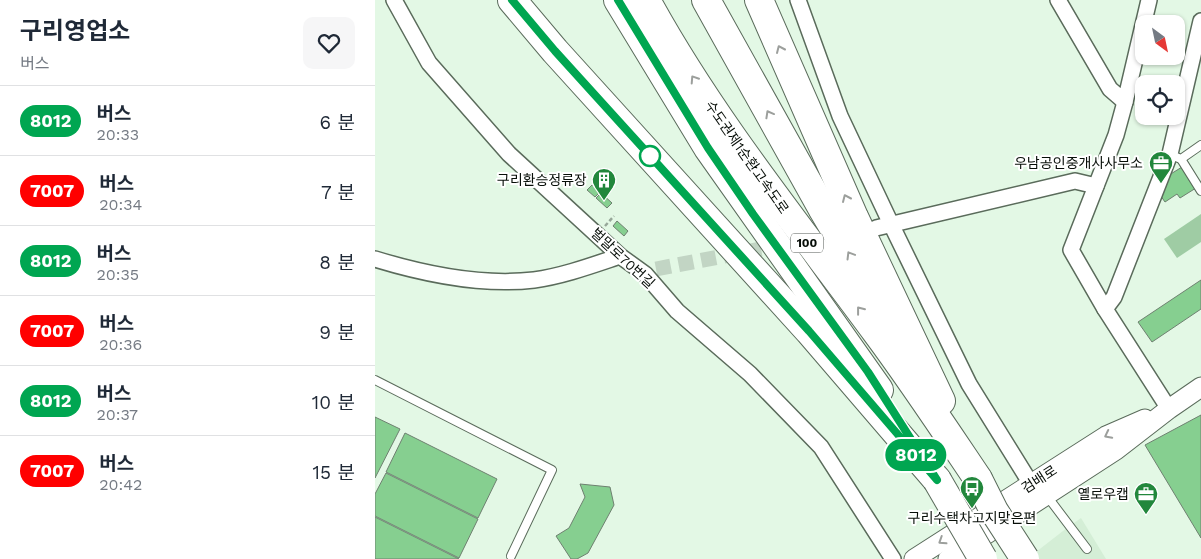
<!DOCTYPE html>
<html lang="ko">
<head>
<meta charset="utf-8">
<style>
  :root { --surface:#fff; --page:#f6f6f7; --text:#1f2937; --muted:#747a83; --line:#e0e1e3 }
  body { margin:0; font-family:"Work Sans","Noto Sans KR",sans-serif; background:var(--page); color:var(--text); height:100vh; display:flex; flex-direction:column; font-size:19px; white-space:nowrap }
  * { box-sizing:border-box; margin:0 }
  p { font-size:16px; color:var(--muted) }
  .icon { flex:none; width:28px; height:28px; fill:none; stroke:currentColor; stroke-width:2; stroke-linecap:round; stroke-linejoin:round }
  .map { position:relative; flex:1; overflow:hidden }
  .side { display:flex; flex-direction:column; background:var(--surface); width:375px }
  .side>* { flex:none }
  .badge { padding:0 10px; border-radius:16px; font-size:18px; line-height:32px }
  .needle { width:32px; rotate:147deg }
  .controls { position:absolute; left:760px; top:15px; display:grid; gap:10px }
  .controls a { display:grid; place-items:center; width:50px; height:50px; border-radius:10px; background:var(--surface); box-shadow:0 1px 4px #0004; font-size:25px }
  .map>.badge { position:absolute; translate:-50% -50%; box-shadow:0 0 0 2px #fff }
  .round { display:grid; place-items:center; flex:none; width:52px; height:52px; border-radius:10px; background:var(--page) }
  .summary { display:flex; align-items:center; justify-content:space-between; height:85px; padding:0 20px }
  h1 { font-size:24px; font-weight:700; line-height:38px }
  ul { padding:0; list-style:none }
  li { display:flex; align-items:center; gap:15px; height:70px; padding:0 20px; border-top:1px solid var(--line) }
  li div { flex:1 }
  li b { display:block; font-size:19px }
  li em { font-style:normal }
  li .badge { min-width:55px; font-weight:700; text-align:center }
  main { display:flex; flex:1; min-height:0 }
  .map>svg:first-child { display:block }
</style>
</head>
<body>
<main>
<section class="side">
<div class="summary"><div><h1>구리영업소</h1><p>버스</p></div><a class="round"><svg class="icon" aria-label="heart" viewBox="0 0 24 24"><path d="M12 20l-8-8c-3-5 5-10 8-4 3-6 11-1 8 4z"/></svg></a></div>
<ul>
<li><span class="badge" style="background:#00a651;color:#fff">8012</span><div><b>버스</b><p>20:33</p></div><em>6 분</em></li>
<li><span class="badge" style="background:#f00;color:#fff">7007</span><div><b>버스</b><p>20:34</p></div><em>7 분</em></li>
<li><span class="badge" style="background:#00a651;color:#fff">8012</span><div><b>버스</b><p>20:35</p></div><em>8 분</em></li>
<li><span class="badge" style="background:#f00;color:#fff">7007</span><div><b>버스</b><p>20:36</p></div><em>9 분</em></li>
<li><span class="badge" style="background:#00a651;color:#fff">8012</span><div><b>버스</b><p>20:37</p></div><em>10 분</em></li>
<li><span class="badge" style="background:#f00;color:#fff">7007</span><div><b>버스</b><p>20:42</p></div><em>15 분</em></li>
</ul>
</section>
<div class="map">
<svg width="826" height="559" viewBox="0 0 826 559">
  <rect width="100%" height="100%" fill="#e3f8e5"/>
  <polygon fill="#d4eed6" points="706,518 731,559 652,559 688,531"/>
  <polygon fill="#9fcca4" points="826,214 826,242 802,258 789,239"/>
  <g fill="#86cf90" stroke="#6e8070">
    <polygon points="807,167 821,188 805,198 802,194 790,202 778,185"/>
    <polygon points="217,185 225,192 220,197 212,190"/>
    <polygon points="226,193 237,203 232,208 221,198"/>
    <polygon points="242,221 253,231 249,236 238,226"/>
    <polygon points="826,280 826,309 777,342 763,322"/>
    <polygon points="826,415 826,538 770,445"/>
    <polygon points="0,417 25,429 0,478"/>
    <polygon points="30,433 122,479 103,518 11,472"/>
    <polygon points="11,473 103,519 84,558 0,516 0,494"/>
    <polygon points="205,484 235,487 239,505 213,553 202,559 196,559 181,536 194,528 210,497"/>
    <polygon points="0,517 84,559 0,559"/>
  </g>
  <g fill="none" stroke-linecap="round" stroke-linejoin="round">
    <polyline stroke="#c2d5c4" stroke-width="15" stroke-dasharray="15 8" stroke-linecap="butt" points="281,269 407,245"/>
    <g stroke="#5a6b5b" stroke-width="10">
      <g id="service">
        <polyline points="801,157 806,159 826,145"/>
        <polyline points="806,159 826,191"/>
        <polyline points="0,380 177,470 136,556"/>
        <polyline points="672,496 712,549"/>
      </g>
    </g>
    <g stroke="#5a6b5b" stroke-width="18">
      <g id="minor">
        <polyline points="19,0 54,63 134,154 245,256 270,274 302,311 375,374 446,447 518,559"/>
        <polyline points="423,0 465,116 516,224 594,384 656,484"/>
        <polyline points="683,0 735,89 750,102 774,0"/>
        <polyline points="501,228 700,181 721,186"/>
        <path d="M0 259C49 274 108 286 159 280 188 276 218 265 245 256"/>
        <polyline points="730,309 696,250 741,135 750,102"/>
        <polyline points="794,409 730,309 739,297 795,154 826,21"/>
      </g>
    </g>
    <g stroke="#5a6b5b" stroke-width="21">
      <g id="tertiary">
        <polyline points="539,559 731,436 770,419"/>
        <polyline points="573,559 741,450 794,409 826,387"/>
      </g>
    </g>
    <g stroke="#5a6b5b" stroke-width="30">
      <g id="motorway">
        <polyline points="137,0 180,51 434,331 562,480"/>
        <polyline points="243,0 333,148 504,390"/>
        <path d="M271 0C336 119 422 224 502 333 537 380 570 430 603 479"/>
        <polyline points="331,0 447,208 524,338"/>
        <polyline points="384,0 479,217 566,401"/>
      </g>
    </g>
    <polyline stroke="#97a799" stroke-width="2.5" stroke-dasharray="4 2.5" stroke-linecap="butt" points="230,226 239,216"/>
    <use href="#service" stroke="#fff" stroke-width="8"/>
    <use href="#minor" stroke="#fff" stroke-width="15"/>
    <use href="#tertiary" stroke="#fff" stroke-width="19"/>
    <use href="#motorway" stroke="#fff" stroke-width="28"/>
    <g stroke="#5a6b5b" stroke-width="30" stroke-linecap="butt">
      <g id="motorway-bridge">
        <polyline points="603,479 619,511 650,559"/>
        <polyline points="562,480 608,559"/>
      </g>
    </g>
    <use href="#motorway-bridge" stroke="#fff" stroke-width="28"/>
  </g>
  <defs><path id="oneway-chevron" d="M-2-3.5L2.5 0L-2 3.5" fill="none" stroke-width="1.6" stroke-linecap="round" stroke-linejoin="round" transform="scale(1.25)"/></defs>
  <g stroke="#9c9f9c">
    <use href="#oneway-chevron" transform="translate(405 49) rotate(-114)"/>
    <use href="#oneway-chevron" transform="translate(319 79) rotate(-123)"/>
    <use href="#oneway-chevron" transform="translate(394 114) rotate(-119)"/>
    <use href="#oneway-chevron" transform="translate(471 198) rotate(-114)"/>
    <use href="#oneway-chevron" transform="translate(475 255) rotate(-121)"/>
    <use href="#oneway-chevron" transform="translate(485 310) rotate(-128)"/>
    <use href="#oneway-chevron" transform="translate(733 435) rotate(153)"/>
    <use href="#oneway-chevron" transform="translate(567 541) rotate(147)"/>
  </g>
  <g fill="none" stroke-linecap="round" stroke-linejoin="round">
    <g stroke="#fff" stroke-width="11">
      <polyline id="line" points="137,0 180,51 434,331 562,480 493,372 378,214 333,148 243,0"/>
    </g>
    <use href="#line" stroke="#00a651" stroke-width="8"/>
  </g>
  <defs>
    <g id="office-pin" transform="scale(1.25)"><path d="M0 17L-7.5 6A9.5 9.5 0 1 1 7.5 6Z" fill="#22873c" stroke="#fff"/><path d="M-6-3h4V-5.5h4V-3h4V5H-6ZM-1-4.5V-3h2v-1.5ZM-6 0V1H6V0Z" fill="#fff"/></g>
    <g id="building-pin" transform="scale(1.25)"><path d="M0 17L-7.5 6A9.5 9.5 0 1 1 7.5 6Z" fill="#22873c" stroke="#fff"/><path d="M-4-6H4V6H1V3H-1V6H-4ZM-2.5-4.3h1.7v1.8h-1.7ZM.8-4.3h1.7v1.8H.8ZM-2.5-1h1.7V.8h-1.7ZM.8-1h1.7V.8H.8Z" fill="#fff"/></g>
    <g id="bus-pin" transform="scale(1.25)"><path d="M0 17L-7.5 6A9.5 9.5 0 1 1 7.5 6Z" fill="#22873c" stroke="#fff"/><path d="M-5-6H5V4H4V6H2V4H-2V6H-4V4H-5ZM-3.5-4V0h7V-4ZM-3.5 1.2v1.5H-2V1.2ZM2 1.2v1.5H3.5V1.2Z" fill="#fff"/></g>
  </defs>
  <g fill-rule="evenodd">
    <use href="#office-pin" x="786" y="163"/>
    <use href="#building-pin" x="229" y="180"/>
    <use href="#bus-pin" x="597" y="488"/>
    <use href="#office-pin" x="771" y="494"/>
  </g>
  <circle fill="#fff" stroke="#00a651" stroke-width="2.5" cx="275" cy="156" r="10"/>
  <g text-anchor="middle" dominant-baseline="central" stroke-width="4" stroke-linejoin="round" paint-order="stroke">
    <rect fill="#fff" stroke="#515652" stroke-width="1" x="416" y="233.5" width="32" height="19" rx="4"/>
    <g font-size="12" font-weight="bold" fill="#070e08">
      <text x="432" y="243">100</text>
    </g>
    <g font-size="14" fill="#070e08" stroke="#fff">
      <text transform="translate(372 157) rotate(55)">수도권제1순환고속도로</text>
      <text transform="translate(248 258) rotate(43)">벌말로70번길</text>
      <text transform="translate(664 479) rotate(-33)">검배로</text>
    </g>
    <g font-size="14" fill="#070e08" stroke="#fff" text-anchor="end">
      <text x="768" y="163">우남공인중개사사무소</text>
      <text x="212" y="180">구리환승정류장</text>
      <text x="754" y="494">옐로우캡</text>
      <text x="597" y="518" text-anchor="middle">구리수택차고지맞은편</text>
    </g>
  </g>
</svg>
<div class="controls">
<a><svg class="needle" viewBox="-14 -14 28 28"><path d="M0-13l5 13h-10z" fill="#e53935"/><path d="M0 13l5-13h-10z" fill="#747a83"/></svg></a>
<a><svg class="icon" aria-label="locate" viewBox="0 0 24 24"><circle cx="12" cy="12" r="6"/><path d="M12 2v4M12 18v4M2 12h4M18 12h4"/></svg></a>
</div>
<b class="badge" style="left:541px;top:455px;background:#00a651;color:#fff">8012</b>
</div>
</main>
</body>
</html>
